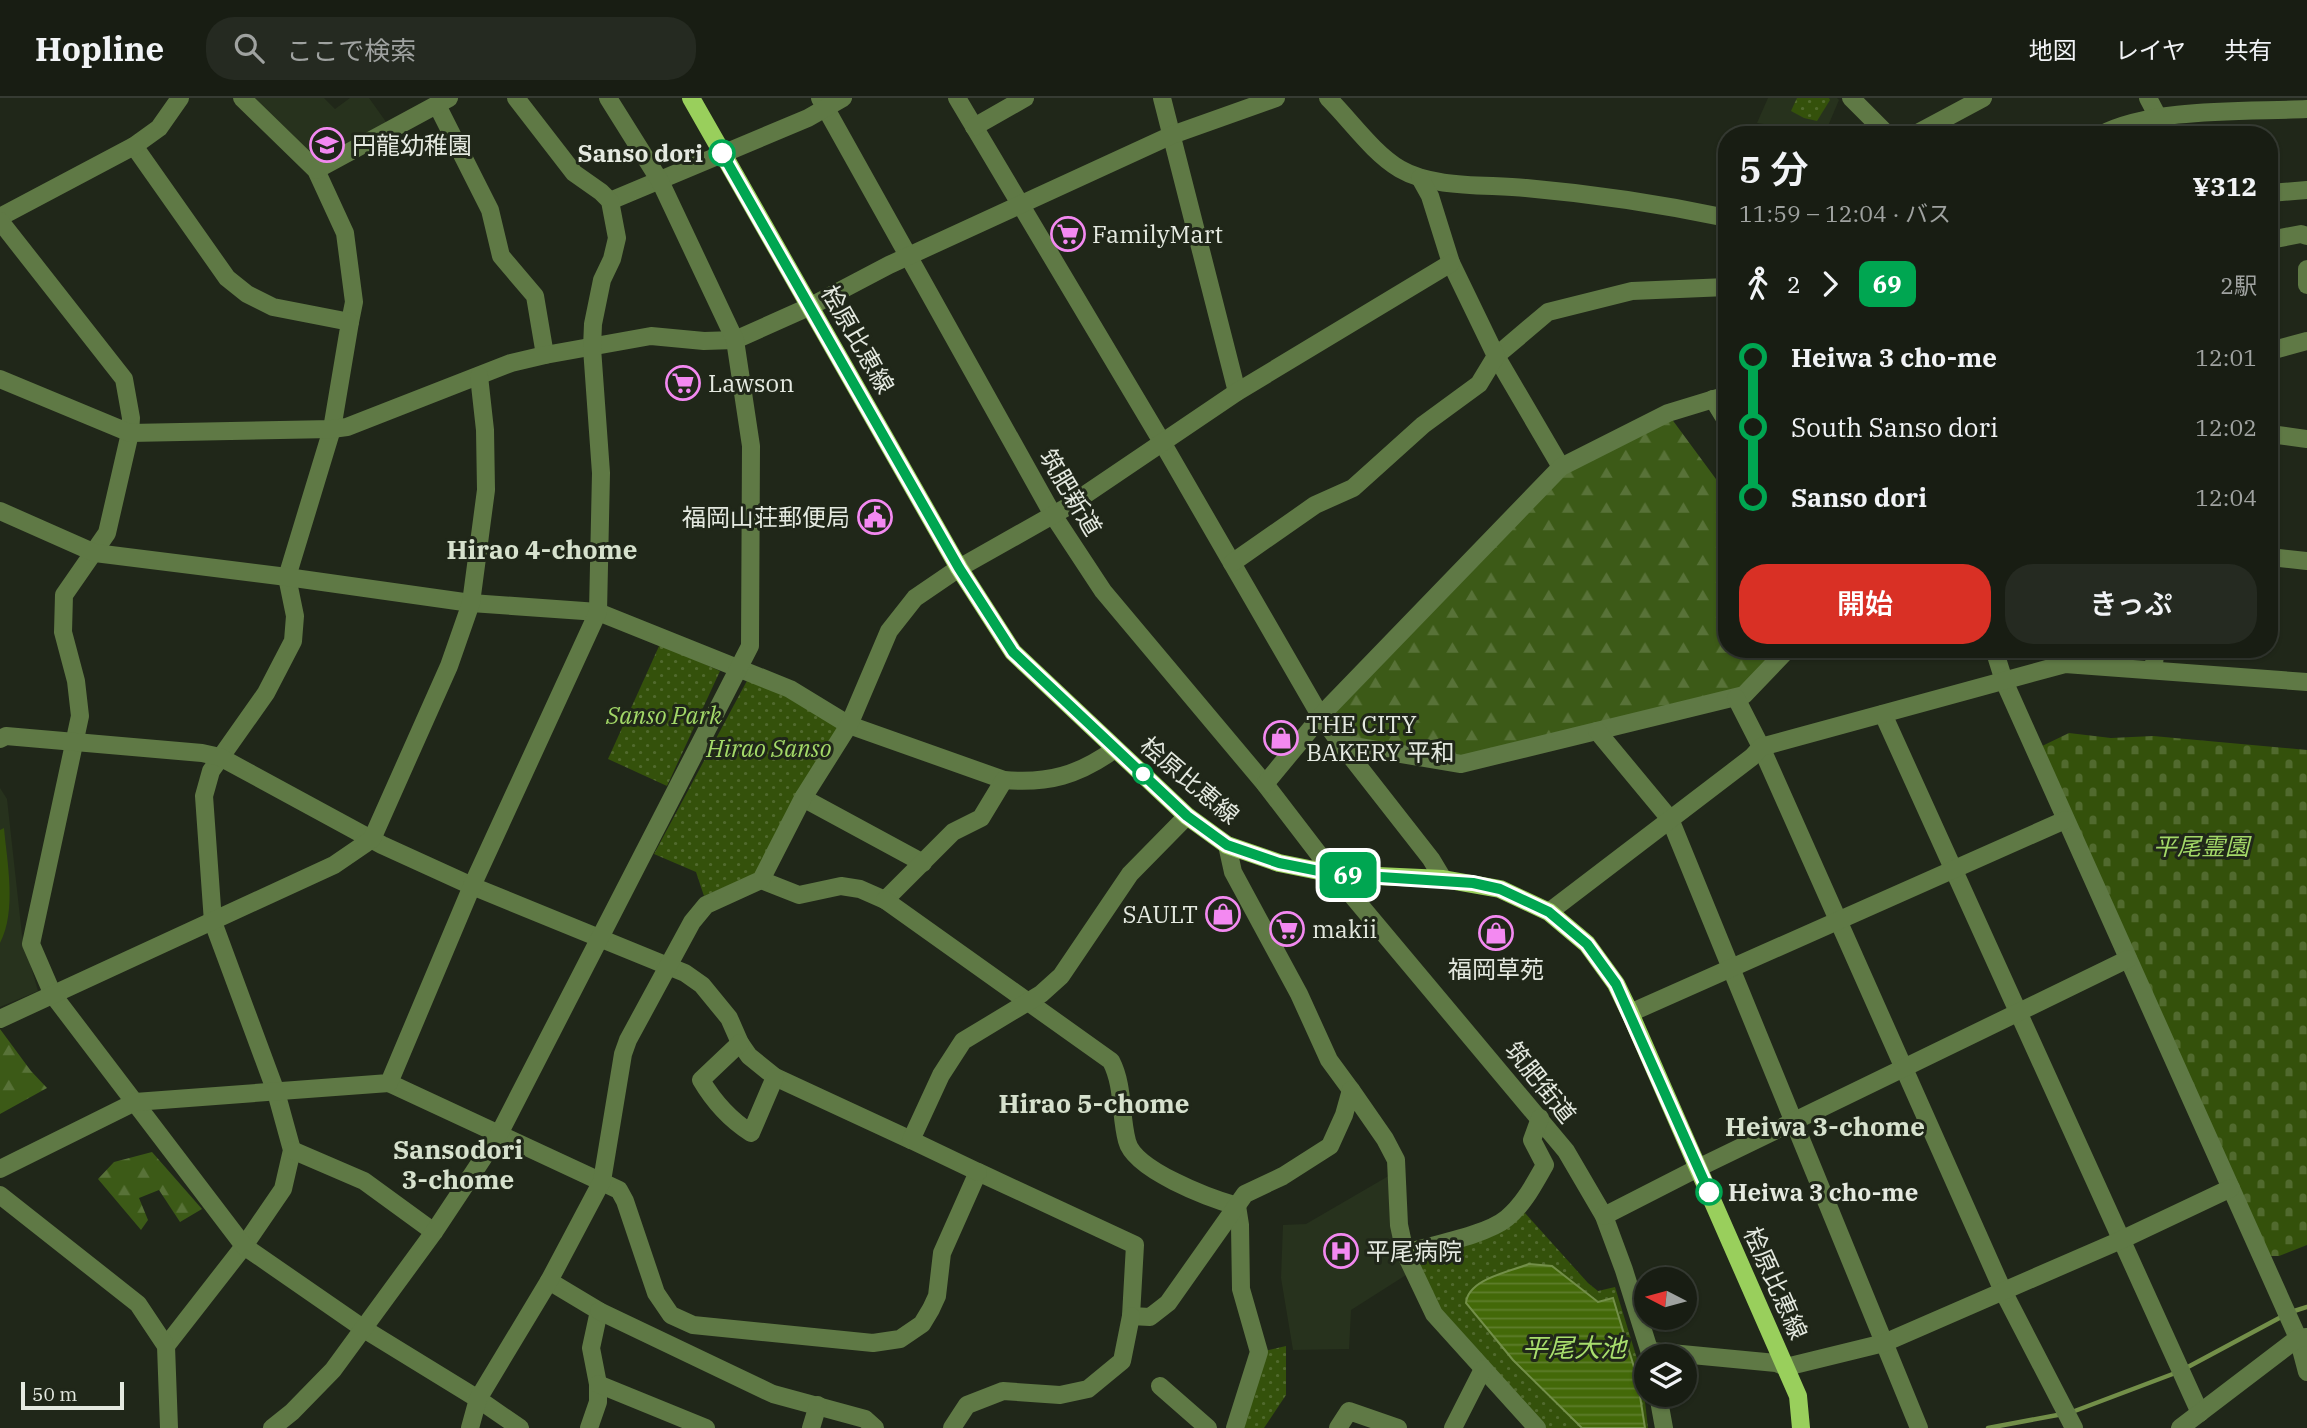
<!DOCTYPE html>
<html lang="ja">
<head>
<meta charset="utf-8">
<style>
  :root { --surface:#181d13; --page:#252a21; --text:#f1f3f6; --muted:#9fa2a0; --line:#363b33; --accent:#d93025 }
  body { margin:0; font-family:"IBM Plex Serif","Noto Sans JP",serif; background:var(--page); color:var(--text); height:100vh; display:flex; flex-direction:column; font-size:26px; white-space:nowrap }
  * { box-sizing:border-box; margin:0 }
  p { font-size:23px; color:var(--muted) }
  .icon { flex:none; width:38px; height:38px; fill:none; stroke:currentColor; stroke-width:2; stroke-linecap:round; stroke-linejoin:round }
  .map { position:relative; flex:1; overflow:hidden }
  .panel { position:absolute; left:1718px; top:28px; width:560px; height:532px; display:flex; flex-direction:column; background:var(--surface); border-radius:28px; box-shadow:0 2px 5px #0004,0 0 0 2px var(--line) }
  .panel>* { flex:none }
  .badge { padding:0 14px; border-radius:10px; font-size:24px; line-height:46px }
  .needle { width:46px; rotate:276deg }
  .fabs { position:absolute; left:1634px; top:1169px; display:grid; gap:14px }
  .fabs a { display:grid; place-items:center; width:63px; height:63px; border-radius:50%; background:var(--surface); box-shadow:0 2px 5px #0004,0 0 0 2px var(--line); font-size:35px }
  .scale { position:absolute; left:21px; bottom:18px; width:103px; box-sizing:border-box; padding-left:7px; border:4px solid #e4e9e0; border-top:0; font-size:19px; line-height:24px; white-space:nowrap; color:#e4e9e0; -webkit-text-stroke:5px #202719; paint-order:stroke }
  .map>.badge { position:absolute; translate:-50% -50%; box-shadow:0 0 0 4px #fff }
  .legs { display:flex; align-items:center; gap:10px; height:77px; padding:0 21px; font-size:23px }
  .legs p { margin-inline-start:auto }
  .summary { display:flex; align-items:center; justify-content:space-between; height:119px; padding:0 21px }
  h1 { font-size:38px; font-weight:600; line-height:52px }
  .primary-button { display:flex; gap:14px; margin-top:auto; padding:14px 21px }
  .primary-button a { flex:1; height:80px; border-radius:28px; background:var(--accent); color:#fff; font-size:28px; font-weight:600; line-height:80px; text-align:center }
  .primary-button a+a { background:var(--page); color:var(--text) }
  ul { padding:0 21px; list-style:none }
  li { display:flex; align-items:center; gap:24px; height:70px; font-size:26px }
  li i { display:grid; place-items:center; width:10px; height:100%; margin:0 9px; background:currentColor }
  li i::after { content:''; width:18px; height:18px; margin:-9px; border:5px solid; border-radius:50%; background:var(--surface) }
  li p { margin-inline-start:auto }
  li:first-child i { background:linear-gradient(#0000 50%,currentColor 0) }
  li:last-child i { background:linear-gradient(currentColor 50%,#0000 0) }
  header { display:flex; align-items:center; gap:42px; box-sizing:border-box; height:98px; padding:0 35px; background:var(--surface); border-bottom:2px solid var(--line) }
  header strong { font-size:33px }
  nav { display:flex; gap:38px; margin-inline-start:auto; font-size:24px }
  .search { width:490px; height:63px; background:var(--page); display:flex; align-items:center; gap:18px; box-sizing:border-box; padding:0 24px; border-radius:28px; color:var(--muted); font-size:26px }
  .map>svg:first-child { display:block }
</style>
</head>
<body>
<header>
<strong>Hopline</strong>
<div class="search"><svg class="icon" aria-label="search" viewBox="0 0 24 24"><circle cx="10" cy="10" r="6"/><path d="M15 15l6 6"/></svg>ここで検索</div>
<nav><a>地図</a><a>レイヤ</a><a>共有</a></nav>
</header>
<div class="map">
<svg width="2307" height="1330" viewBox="0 0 2307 1330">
  <defs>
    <pattern id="green-dots" width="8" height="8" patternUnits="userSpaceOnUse" patternTransform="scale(1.75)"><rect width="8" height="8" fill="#34510b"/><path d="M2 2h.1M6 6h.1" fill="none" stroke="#516a2e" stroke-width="1.8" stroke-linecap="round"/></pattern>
    <pattern id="forest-firs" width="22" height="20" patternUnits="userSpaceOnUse" patternTransform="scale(1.75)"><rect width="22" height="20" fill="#3c5a17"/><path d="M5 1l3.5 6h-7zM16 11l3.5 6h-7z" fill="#587238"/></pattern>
    <pattern id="cemetery-stones" width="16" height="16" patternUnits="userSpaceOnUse" patternTransform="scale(1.75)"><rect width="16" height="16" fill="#34510b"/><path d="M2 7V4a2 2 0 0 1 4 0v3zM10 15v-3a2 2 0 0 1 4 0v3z" fill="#516a2e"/></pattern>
    <pattern id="water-rules" width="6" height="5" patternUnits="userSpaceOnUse" patternTransform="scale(1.75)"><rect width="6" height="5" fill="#436908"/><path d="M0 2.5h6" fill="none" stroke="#5e7e2c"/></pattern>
  </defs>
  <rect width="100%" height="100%" fill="#202719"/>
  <g fill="#27321d">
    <polygon points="253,0 324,0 335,11 350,0 369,0 389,28 318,65"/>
    <polygon points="1768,0 1837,0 1839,2 1825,35 1757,25"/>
    <polygon points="0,690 7,701 22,837 38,893 0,909"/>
    <polygon points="1392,1076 1392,1128 1406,1177 1351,1212 1349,1251 1293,1252 1281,1180 1283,1127 1306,1126"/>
  </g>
  <g fill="url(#green-dots)">
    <polygon points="1797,0 1829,0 1830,2 1817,23 1804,20 1791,13"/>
    <polygon points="660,546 720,573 667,688 608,661"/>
    <polygon points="749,579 841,626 758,775 704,798 696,774 654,756"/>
    <polygon points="1525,1115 1588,1185 1598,1193 1615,1189 1642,1277 1648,1330 1545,1330 1469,1250 1427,1193 1412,1159"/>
    <polygon points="1286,1248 1286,1297 1264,1330 1230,1330 1260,1254"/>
  </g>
  <g fill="url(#forest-firs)">
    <polygon points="1671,320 1727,396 1727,551 1778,551 1736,594 1460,659 1342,638 1330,618 1560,377"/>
    <polygon points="0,931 31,973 47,990 0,1016"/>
    <polygon points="152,1054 202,1111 180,1124 159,1092 139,1100 148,1122 141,1132 98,1081 114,1064"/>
  </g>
  <polygon fill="url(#cemetery-stones)" points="2069,635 2111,640 2153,638 2307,652 2307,1147 2279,1158 2267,1158 2040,649"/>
  <path fill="#34510b" d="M4 730C7 764 17 813 0 845V732Z"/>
  <path fill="url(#water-rules)" stroke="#738f49" stroke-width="2" d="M1529 1166 1552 1168 1598 1204 1613 1200 1637 1279 1645 1330H1582L1513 1262 1466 1205C1468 1181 1509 1174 1529 1166Z"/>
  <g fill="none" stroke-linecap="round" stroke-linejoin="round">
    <g stroke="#738f49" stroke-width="4.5">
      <polyline points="2291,1214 2307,1209"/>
      <polyline points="2186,1270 2283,1218"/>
      <polyline points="2072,1314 2178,1274"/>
      <polyline points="1988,1330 2063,1316"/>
    </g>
    <g stroke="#5f7945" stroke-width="18">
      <polyline points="242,0 316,72 345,135 354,204 350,224"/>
      <polyline points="820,0 1053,417 1103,493 1265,686 1334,776 1566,1053 1604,1118 1624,1172 1651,1258"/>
      <polyline points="957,0 1162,344 1321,619 1341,646 1461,666 1744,597 1788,551"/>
      <polyline points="1162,0 1237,294"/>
      <path d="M1328 0C1351 23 1373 55 1400 71 1434 91 1489 86 1526 90 1594 96 1661 106 1727 120"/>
      <polyline points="1851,0 1888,37"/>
      <polyline points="2148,0 2158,19"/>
      <polyline points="437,7 490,112 501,158 535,198 545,257"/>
      <polyline points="974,29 1025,0"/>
      <polyline points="1914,37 1983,0"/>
      <path d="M2100 37C2153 9 2246 14 2307 11"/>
      <polyline points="134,48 227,180 247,196 273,209 350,224 332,331 287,479 295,518 293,543 266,595 211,673 204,698 213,824 276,994 292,1052 283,1091 244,1148 166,1248"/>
      <polyline points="316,72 449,0"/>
      <polyline points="2270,95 2307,92"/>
      <polyline points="610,103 808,20 843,0"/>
      <polyline points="0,119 134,48 159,30 180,0"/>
      <polyline points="0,123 124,281 131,320 130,335 107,435 64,497 63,534 76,583 80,618 31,846 53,897 244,1148 364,1231 478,1301 520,1330"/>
      <polyline points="2270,142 2301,136 2307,138"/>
      <polyline points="2307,171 2307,187"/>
      <polyline points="2270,253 2307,243"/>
      <polyline points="0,281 130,335 332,331 347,329 511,265 545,257 651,238 704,243 735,242 811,208 889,167 1172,37 1276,0"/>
      <polyline points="1713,301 1727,324"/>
      <polyline points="2270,336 2307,341"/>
      <polyline points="1561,369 1496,258 1548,214 1632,193 1727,189"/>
      <path d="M0 413 95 455 287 479 471 505 598 514 790 591 849 627 1004 682C1048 686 1079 677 1115 651"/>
      <polyline points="2270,459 2307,463"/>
      <polyline points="1232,465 1315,407 1353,390 1423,327 1479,286 1496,258 1451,165 1430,98 1420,80"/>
      <polyline points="1994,551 2004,583 2298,1240 2307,1274"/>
      <polyline points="2153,572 2156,551"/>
      <polyline points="1736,600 1761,649 2003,1193 2074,1330"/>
      <polyline points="1883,616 2200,1315"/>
      <polyline points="1597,633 1670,721 1919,1330"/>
      <polyline points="0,641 6,638 202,655 220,659 382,747 472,788 685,875 702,887 729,920 740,945 749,958 775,979 911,1042"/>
      <polyline points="1341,646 1431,761 1443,781"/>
      <polyline points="1265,686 1328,610 1561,369 1668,315 1727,297"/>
      <polyline points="803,700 923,765"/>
      <polyline points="1227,747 1233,774 1299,896 1329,962 1351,992"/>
      <polyline points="761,782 799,797 841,788 860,791 885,802 953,734 981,720 1004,682"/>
      <path d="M885 802 1111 963C1124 988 1120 1017 1127 1043 1134 1072 1209 1100 1237 1108L1240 1127 1241 1191 1259 1254 1235 1330"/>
      <polyline points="1549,814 1752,659 1761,649 2065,566 2307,584"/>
      <polyline points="1630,915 2065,722"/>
      <polyline points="0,921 334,767 372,741 449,568 471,505 486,392 485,332 479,278"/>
      <path d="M740 945 701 982C714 1004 729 1021 751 1035L775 979"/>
      <polyline points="389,985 619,1092 625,1103 656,1195 671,1217 693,1227 873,1245 900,1241 922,1226 931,1211 937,1198 942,1155 978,1074 1135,1147 1131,1218 1150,1219 1168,1205 1245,1096 1283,1078 1330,1048 1344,1017 1351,992 1385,1041 1396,1062 1399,1127 1405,1155 1434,1216 1537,1330"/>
      <polyline points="292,1052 364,1083 434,1134"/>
      <polyline points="0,1071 135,1004 389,985 472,788 598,514 601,375 592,250 593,226 602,182 612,161 617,140 610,103 601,94 574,75 516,0"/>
      <polyline points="978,1074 911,1042 941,977 963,943 1041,896 1061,878 1130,776 1187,718"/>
      <polyline points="0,1097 138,1206 166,1248 169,1330"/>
      <polyline points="1604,1118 1698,1070 2128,861"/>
      <path d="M1405 1155C1432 1147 1487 1137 1507 1120 1524 1106 1534 1086 1545 1067L1532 1042 1540 1020"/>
      <polyline points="549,1183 599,1213 591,1250 598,1286 598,1304 589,1330"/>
      <polyline points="599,1213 773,1296 865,1321 875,1330"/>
      <polyline points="1650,1253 1776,1265 1786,1269 1884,1245 2121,1142 2231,1090"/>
      <polyline points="598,1286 706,1330"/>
      <polyline points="1160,1288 1208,1330"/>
      <polyline points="1658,1297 1664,1330"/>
      <polyline points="272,1330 292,1314 333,1272 434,1134 499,1036 750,548 751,348 735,242 660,83 608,0"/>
      <polyline points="470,1330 478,1301 549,1183 602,1083 623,956 628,942 692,824 706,807 761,782 803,700 849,627 889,533 915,500 959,470 1067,409 1237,294 1451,165"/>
      <polyline points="811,1330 818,1307"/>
      <polyline points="952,1330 967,1307 1003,1293 1060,1297 1088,1291 1122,1263 1131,1218"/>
      <polyline points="1338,1330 1349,1313 1398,1330"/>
      <polyline points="1453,1330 1483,1271"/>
      <polyline points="2180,1330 2298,1240 2307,1239"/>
    </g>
    <polyline stroke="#99cf5c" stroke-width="18" points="691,0 959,470 1013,554 1187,718 1227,747 1279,765 1334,776 1443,781 1500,791 1549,814 1587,846 1616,886 1630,915 1798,1298 1801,1330"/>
  </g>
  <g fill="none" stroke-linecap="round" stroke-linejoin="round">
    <g stroke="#fff" stroke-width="16">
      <polyline id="line-1" points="722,55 959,470 1013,554 1187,718 1227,747 1279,765 1334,776 1473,785 1500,791 1549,814 1587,846 1616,886 1709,1094"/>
    </g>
    <use href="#line-1" stroke="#00a651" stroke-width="10"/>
  </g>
  <defs>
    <g id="school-ring" transform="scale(1.75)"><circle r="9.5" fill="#202719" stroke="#f389f1" stroke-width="1.5"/><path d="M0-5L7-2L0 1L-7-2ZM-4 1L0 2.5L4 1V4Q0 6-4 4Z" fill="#f389f1"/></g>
    <g id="supermarket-ring" transform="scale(1.75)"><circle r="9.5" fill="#202719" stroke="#f389f1" stroke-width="1.5"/><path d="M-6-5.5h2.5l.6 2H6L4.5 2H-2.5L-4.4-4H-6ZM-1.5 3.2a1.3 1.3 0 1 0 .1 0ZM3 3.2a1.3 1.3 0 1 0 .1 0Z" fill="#f389f1"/></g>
    <g id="civic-ring" transform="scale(1.75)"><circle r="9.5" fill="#202719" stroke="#f389f1" stroke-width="1.5"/><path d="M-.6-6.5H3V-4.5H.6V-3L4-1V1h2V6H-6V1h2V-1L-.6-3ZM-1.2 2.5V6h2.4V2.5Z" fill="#f389f1"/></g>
    <g id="shop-ring" transform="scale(1.75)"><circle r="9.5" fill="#202719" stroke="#f389f1" stroke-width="1.5"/><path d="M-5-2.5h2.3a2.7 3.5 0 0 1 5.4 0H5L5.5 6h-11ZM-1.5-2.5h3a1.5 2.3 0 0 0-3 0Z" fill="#f389f1"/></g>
    <g id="hospital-ring" transform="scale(1.75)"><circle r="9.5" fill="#202719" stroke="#f389f1" stroke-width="1.5"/><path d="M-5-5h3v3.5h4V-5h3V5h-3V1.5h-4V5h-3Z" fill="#f389f1"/></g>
  </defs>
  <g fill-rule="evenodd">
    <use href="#school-ring" x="327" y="47"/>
    <use href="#supermarket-ring" x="1068" y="136"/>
    <use href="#supermarket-ring" x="683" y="285"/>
    <use href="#civic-ring" x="875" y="419"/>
    <use href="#shop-ring" x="1281" y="640"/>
    <use href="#shop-ring" x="1223" y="816"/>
    <use href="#supermarket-ring" x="1287" y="831"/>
    <use href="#shop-ring" x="1496" y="835"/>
    <use href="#hospital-ring" x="1341" y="1153"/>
  </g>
  <g fill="#fff" stroke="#00a651" stroke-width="3.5">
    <circle cx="722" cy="55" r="12"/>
    <circle cx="1143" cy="676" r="9"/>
    <circle cx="1709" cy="1094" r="12"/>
  </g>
  <g text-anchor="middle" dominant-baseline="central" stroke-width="6" stroke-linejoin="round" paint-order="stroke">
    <g font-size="24" fill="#e4e9e0" stroke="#202719" text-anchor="start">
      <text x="352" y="47">円龍幼稚園</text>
      <text x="1092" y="136">FamilyMart</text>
      <text x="708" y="285">Lawson</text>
      <text x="850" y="419" text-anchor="end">福岡山荘郵便局</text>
      <text x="1306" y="626">THE CITY<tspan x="1306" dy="28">BAKERY 平和</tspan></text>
      <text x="1198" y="816" text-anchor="end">SAULT</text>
      <text x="1312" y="831">makii</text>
      <text x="1496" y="871" text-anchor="middle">福岡草苑</text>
      <text x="1366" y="1153">平尾病院</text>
    </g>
    <g font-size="24" font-weight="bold" fill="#e4e9e0" stroke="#202719" text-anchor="end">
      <text x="703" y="55">Sanso dori</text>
      <text x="1728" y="1094" text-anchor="start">Heiwa 3 cho-me</text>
    </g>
    <g font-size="24" fill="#e4e9e0" stroke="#202719">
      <text transform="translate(858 241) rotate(60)">桧原比恵線</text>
      <text transform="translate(1071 394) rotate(59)">筑肥新道</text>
      <text transform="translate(1190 682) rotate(40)">桧原比恵線</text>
      <text transform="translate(1541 984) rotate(51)">筑肥街道</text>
      <text transform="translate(1776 1185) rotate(66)">桧原比恵線</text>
    </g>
    <g font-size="24" font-style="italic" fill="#a3d968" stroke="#202719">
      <text x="664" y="617">Sanso Park</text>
      <text x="769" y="650">Hirao Sanso</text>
      <text x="2201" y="748">平尾霊園</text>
    </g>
    <g font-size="26" font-weight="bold" fill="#d6e1cd" stroke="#202719">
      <text x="542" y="451">Hirao 4-chome</text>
      <text x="1094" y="1005">Hirao 5-chome</text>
      <text x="1825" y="1028">Heiwa 3-chome</text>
      <text x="458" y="1051">Sansodori<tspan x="458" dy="30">3-chome</tspan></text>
    </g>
    <g font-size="26" font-style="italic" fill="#a8de6d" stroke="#202719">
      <text x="1574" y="1249">平尾大池</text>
    </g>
  </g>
</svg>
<div class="fabs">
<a><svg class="needle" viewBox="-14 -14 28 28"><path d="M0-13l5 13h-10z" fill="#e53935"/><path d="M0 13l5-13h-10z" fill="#9fa2a0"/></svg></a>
<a><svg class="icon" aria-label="layers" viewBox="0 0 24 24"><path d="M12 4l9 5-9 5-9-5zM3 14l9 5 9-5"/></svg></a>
</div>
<div class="scale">50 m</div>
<b class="badge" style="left:1348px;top:777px;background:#00a651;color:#fff">69</b>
<section class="panel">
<div class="summary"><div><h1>5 分</h1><p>11:59 – 12:04 · バス</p></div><b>¥312</b></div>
<div class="legs"><svg class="icon" aria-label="walk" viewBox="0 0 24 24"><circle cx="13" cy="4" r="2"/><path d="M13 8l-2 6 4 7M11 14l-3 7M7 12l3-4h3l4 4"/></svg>2<svg class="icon" aria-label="forward" viewBox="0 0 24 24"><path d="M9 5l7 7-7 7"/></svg><b class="badge" style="background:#00a651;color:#fff">69</b><p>2駅</p></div>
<ul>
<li><i style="color:#00a651"></i><b>Heiwa 3 cho-me</b><p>12:01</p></li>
<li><i style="color:#00a651"></i><span>South Sanso dori</span><p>12:02</p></li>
<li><i style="color:#00a651"></i><b>Sanso dori</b><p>12:04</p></li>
</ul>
<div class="primary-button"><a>開始</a><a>きっぷ</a></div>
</section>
</div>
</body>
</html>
